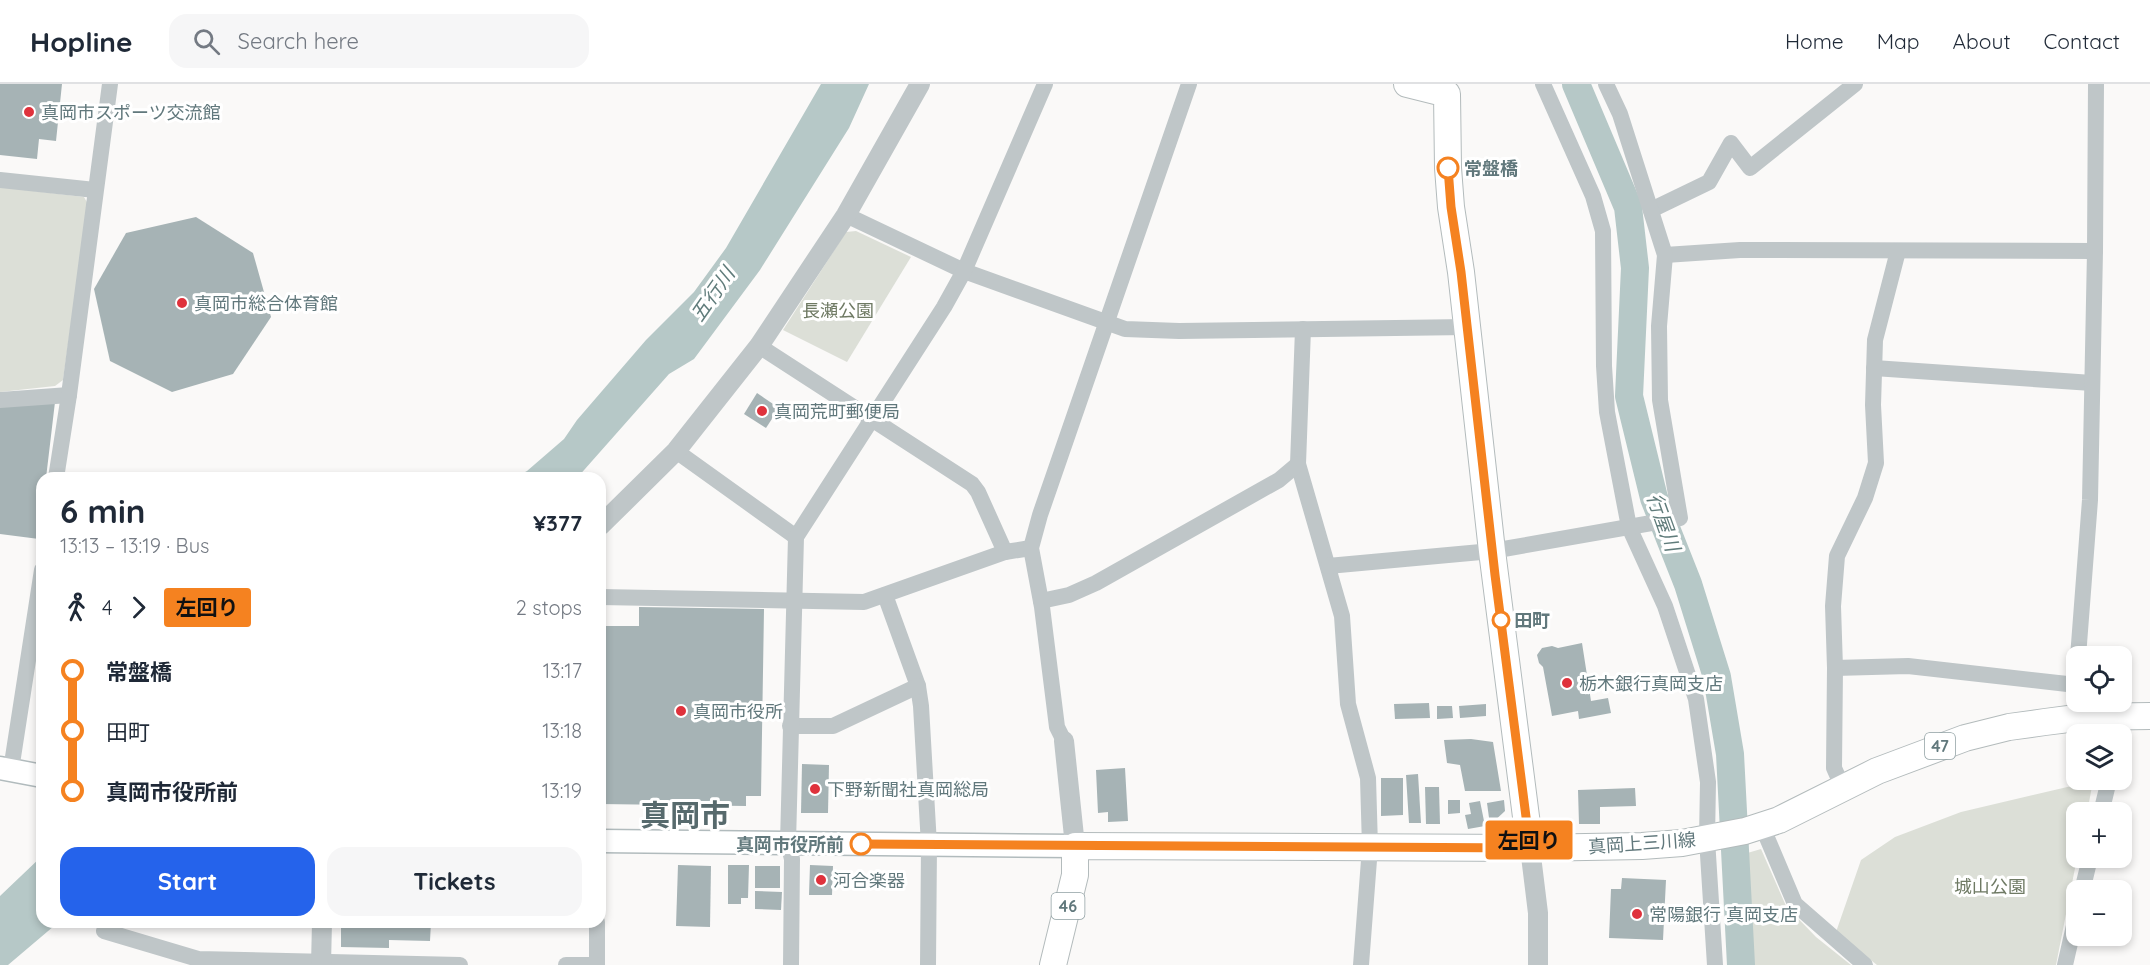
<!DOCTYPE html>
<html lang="en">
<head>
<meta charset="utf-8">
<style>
  :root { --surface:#fff; --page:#f6f6f7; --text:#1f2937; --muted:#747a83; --line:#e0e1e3; --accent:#2563eb }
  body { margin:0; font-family:Quicksand,"Noto Sans JP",sans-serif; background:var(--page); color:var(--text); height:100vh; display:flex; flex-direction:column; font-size:22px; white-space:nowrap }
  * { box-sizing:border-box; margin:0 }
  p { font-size:20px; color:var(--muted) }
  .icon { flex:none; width:33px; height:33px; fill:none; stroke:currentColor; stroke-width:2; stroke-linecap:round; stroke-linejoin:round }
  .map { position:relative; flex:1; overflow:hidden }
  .details { position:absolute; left:36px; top:388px; width:570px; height:456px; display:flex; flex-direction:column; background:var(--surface); border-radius:18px; box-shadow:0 3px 9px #0003 }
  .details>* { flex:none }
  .badge { padding:0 12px; border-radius:4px; font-size:21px; line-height:39px }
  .fabs { position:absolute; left:2066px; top:562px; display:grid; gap:12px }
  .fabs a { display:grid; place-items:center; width:66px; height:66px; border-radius:12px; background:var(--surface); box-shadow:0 3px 9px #0003; font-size:30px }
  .map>.badge { position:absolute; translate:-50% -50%; box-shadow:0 0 0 3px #fff }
  .legs { display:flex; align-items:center; gap:9px; height:66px; padding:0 24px; font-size:20px }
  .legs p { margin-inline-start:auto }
  .overview { display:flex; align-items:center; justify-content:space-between; height:102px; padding:0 24px }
  h1 { font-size:33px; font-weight:700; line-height:45px }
  .cta { display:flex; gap:12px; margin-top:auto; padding:12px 24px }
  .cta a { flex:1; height:69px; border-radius:18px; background:var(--accent); color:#fff; font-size:24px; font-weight:700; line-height:69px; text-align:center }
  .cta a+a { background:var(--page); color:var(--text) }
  ul { padding:0 24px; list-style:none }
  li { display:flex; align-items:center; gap:21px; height:60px; font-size:22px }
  li i { display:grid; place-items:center; width:9px; height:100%; margin:0 8px; background:currentColor }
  li i::after { content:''; width:15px; height:15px; margin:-8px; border:4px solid; border-radius:50%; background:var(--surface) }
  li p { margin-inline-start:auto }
  li:first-child i { background:linear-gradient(#0000 50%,currentColor 0) }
  li:last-child i { background:linear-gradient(currentColor 50%,#0000 0) }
  header { display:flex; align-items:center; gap:36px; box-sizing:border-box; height:84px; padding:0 30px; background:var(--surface); border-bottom:2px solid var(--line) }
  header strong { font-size:28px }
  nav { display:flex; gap:33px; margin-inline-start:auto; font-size:21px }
  .search { width:420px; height:54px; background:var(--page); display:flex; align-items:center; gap:15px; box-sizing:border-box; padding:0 21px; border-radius:18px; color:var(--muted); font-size:22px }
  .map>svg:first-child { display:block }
</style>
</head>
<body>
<header>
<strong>Hopline</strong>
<div class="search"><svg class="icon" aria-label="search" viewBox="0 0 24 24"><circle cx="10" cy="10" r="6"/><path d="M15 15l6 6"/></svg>Search here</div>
<nav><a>Home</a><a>Map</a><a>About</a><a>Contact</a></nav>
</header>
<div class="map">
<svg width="2150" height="881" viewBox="0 0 2150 881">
  <rect width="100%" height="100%" fill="#faf9f8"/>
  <g fill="#dcdfd7">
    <polygon points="0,103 84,113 88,120 63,296 55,302 0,308"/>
    <polygon points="856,147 911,173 847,278 783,246 846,148"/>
    <polygon points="2093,697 2087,729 2076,729 2077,774 2056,881 1877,881 1836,848 1861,776 1895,753 1961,728"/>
    <polygon points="673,723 701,723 701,739 672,738"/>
    <polygon points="1761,765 1786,822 1816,853 1851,881 1754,881 1744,770"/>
  </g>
  <g fill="#b6c8c7">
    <polygon points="821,0 869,0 849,44 760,186 694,275 669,290 577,394 513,394 527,387 564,355 577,336 646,256 694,208 726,164"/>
    <polygon points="42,772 42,838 54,839 54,842 8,881 0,881 0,812"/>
  </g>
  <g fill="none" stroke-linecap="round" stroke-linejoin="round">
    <polyline stroke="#b6c8c7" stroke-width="28" points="1576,0 1628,123 1635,184 1629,312 1654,414 1688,500 1717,593 1730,670 1741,881"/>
  </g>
  <g fill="#a6b3b5">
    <polygon points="0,0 62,0 56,57 39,55 37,75 0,71"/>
    <polygon points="196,133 253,169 271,233 233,290 172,308 110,277 94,205 126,149"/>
    <polygon points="757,309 779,324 766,344 744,330"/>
    <polygon points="55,318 46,394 42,394 42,428 39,455 0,450 0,323"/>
    <polygon points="639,523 764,525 761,712 746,712 746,722 600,720 600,542 639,542"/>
    <polygon points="1582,559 1591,617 1608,614 1611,629 1579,635 1578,627 1552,632 1543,583 1539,579 1537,571 1542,564 1552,562 1558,564"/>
    <polygon points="1429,619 1430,634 1395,635 1394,620"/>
    <polygon points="1486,620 1486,632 1460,634 1459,622"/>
    <polygon points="1437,622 1452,622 1453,634 1437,635"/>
    <polygon points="1471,655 1493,658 1501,707 1465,707 1460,681 1447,679 1444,656"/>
    <polygon points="802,680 829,681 828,729 801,729"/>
    <polygon points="1125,684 1128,737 1108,738 1108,728 1098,729 1096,686"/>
    <polygon points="1418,690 1421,739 1409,739 1406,691"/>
    <polygon points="1381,694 1403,694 1403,731 1381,732"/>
    <polygon points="1425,703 1439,703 1440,740 1426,740"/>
    <polygon points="1635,704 1636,722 1600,723 1600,740 1579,740 1578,706"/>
    <polygon points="1448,716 1460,716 1460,729 1448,730"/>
    <polygon points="1504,716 1505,727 1490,741 1487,719"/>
    <polygon points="1480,717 1485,742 1468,745 1465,731 1471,730 1469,719"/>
    <polygon points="678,781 711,782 710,843 676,842"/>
    <polygon points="728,781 749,781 748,814 741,814 741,820 728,820"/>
    <polygon points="810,781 833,782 832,811 809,811"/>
    <rect x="755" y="782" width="25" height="22"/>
    <polygon points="1622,794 1666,796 1663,856 1609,854 1611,805 1621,805"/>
    <polygon points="755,807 782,808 781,826 755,825"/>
    <polygon points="341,838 431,838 430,857 389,856 389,864 341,863"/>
  </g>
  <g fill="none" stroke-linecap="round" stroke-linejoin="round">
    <g stroke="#b1bbbd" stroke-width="25">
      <g id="secondary">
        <polyline points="0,684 42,692"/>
        <polyline points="600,757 1075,762"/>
      </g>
    </g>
    <g stroke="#b3bbbc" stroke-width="28">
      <g id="primary">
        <polyline points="1407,0 1447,10 1448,84 1451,123 1461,188 1492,467 1530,764"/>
        <polyline points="1053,881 1075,791 1075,762 1530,764 1642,762 1682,759 1745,747 1779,736 1877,687 1965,654 2009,643 2045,638 2084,633 2150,632"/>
      </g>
    </g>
    <g stroke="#bfc6c8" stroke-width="16">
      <polyline points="1543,0 1593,112 1603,147 1604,282 1607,328 1629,443 1665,522 1696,615 1708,698 1707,755 1715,881"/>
      <polyline points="0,96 95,106"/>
      <polyline points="1651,126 1709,98 1731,59 1750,84 1855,0"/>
      <polyline points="846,131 964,187 1125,245 1179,247 1467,243"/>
      <polyline points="1665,171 1740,166 2095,167"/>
      <polyline points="1303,245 1298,380 1342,532 1348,620 1368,694 1370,763 1361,881"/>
      <polyline points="759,262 972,400 978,408 1005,468"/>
      <polyline points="1874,284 2092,299"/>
      <polyline points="0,316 69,311"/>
      <polyline points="676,367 796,453"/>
      <polyline points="56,394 69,311 110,0"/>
      <polyline points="1328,482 1492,467 1680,434 1660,316 1659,242 1665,171 1620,30 1606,0"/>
      <polyline points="885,511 918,602 921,622 929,761 928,881"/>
      <polyline points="600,513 864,518 1005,468 1031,464"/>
      <polyline points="1041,517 1069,511 1096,499 1279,396 1298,380"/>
      <polyline points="2078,573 2090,416 2095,167 2096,0"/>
      <polyline points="1835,584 1908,582 2076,601"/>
      <polyline points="790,642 833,642 918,602"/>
      <polyline points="2119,651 2124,631"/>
      <polyline points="1064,657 1057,643 1042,523 1031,464 1040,431 1189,0"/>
      <polyline points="11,686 42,486"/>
      <polyline points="1843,704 1834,684 1835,584 1833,522 1837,472 1865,414 1876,379 1873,321 1875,256 1898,167"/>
      <polyline points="2101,729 2109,696"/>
      <polyline points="1762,742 1795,820 1865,881"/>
      <polyline points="2082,807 2090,774"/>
      <polyline points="597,838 597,881"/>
      <polyline points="104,847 198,875 460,881"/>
      <polyline points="566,881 597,881"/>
      <polyline points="791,881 792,775 788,759 796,453 944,223 964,187 1045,0"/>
      <polyline points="2065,881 2076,833"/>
    </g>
    <g stroke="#bfc6c8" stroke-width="20">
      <polyline points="600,442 676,367 759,262 846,131 920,0"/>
      <polyline points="1064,657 1075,762"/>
      <polyline points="1530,764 1538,829 1538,881"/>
      <polyline points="321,881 322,838"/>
    </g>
    <use href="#secondary" stroke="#fff" stroke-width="22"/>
    <use href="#primary" stroke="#fff" stroke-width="26"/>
  </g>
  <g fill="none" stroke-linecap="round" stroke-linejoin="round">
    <g stroke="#fff" stroke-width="14">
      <polyline id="line-1" points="861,760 1530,764 1495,491 1461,188 1451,123 1448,84"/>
    </g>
    <use href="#line-1" stroke="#f58220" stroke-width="9"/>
  </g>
  <g fill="#df323c" stroke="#fff" stroke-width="2">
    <circle cx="29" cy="28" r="6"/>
    <circle cx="182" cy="219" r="6"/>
    <circle cx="762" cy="327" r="6"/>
    <circle cx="1567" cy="599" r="6"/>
    <circle cx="681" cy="627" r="6"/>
    <circle cx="815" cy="705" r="6"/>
    <circle cx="821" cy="796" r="6"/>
    <circle cx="1637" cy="830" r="6"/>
  </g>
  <g fill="#fff" stroke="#f58220" stroke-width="3">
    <circle cx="1448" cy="84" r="10"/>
    <circle cx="1501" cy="536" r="8"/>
    <circle cx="861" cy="760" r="10"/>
  </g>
  <g text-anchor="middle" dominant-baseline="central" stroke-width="6" stroke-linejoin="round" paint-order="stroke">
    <g fill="#fff" stroke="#90a0a3" stroke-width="1.5">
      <rect x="1925" y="649" width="30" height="26" rx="4.5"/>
      <rect x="1051.5" y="809" width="33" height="26" rx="4.5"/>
    </g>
    <g font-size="16" font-weight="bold" fill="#61787c">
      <text x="1940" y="662">47</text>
      <text x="1068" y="822">46</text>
    </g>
    <g font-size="18" fill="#61787c" stroke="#fff" text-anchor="start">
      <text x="41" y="28">真岡市スポーツ交流館</text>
      <text x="194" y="219">真岡市総合体育館</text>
      <text x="774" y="327">真岡荒町郵便局</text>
      <text x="1579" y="599">栃木銀行真岡支店</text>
      <text x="693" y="627">真岡市役所</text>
      <text x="827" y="705">下野新聞社真岡総局</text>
      <text x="833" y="796">河合楽器</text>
      <text x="1649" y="830">常陽銀行 真岡支店</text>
    </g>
    <g font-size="18" font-weight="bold" fill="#61787c" stroke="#fff" text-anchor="start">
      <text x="1464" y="84">常盤橋</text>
      <text x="1514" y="536">田町</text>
      <text x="844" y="760" text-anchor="end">真岡市役所前</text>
    </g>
    <g font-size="18" fill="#6f7a64" stroke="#fff">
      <text x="838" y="226">長瀬公園</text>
      <text x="1990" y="802">城山公園</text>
    </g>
    <g font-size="18" fill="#61787c" stroke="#fff">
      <text transform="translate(1642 759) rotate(-4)">真岡上三川線</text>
    </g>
    <g font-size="20" font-style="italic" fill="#607c7b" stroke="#fff">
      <text transform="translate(712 210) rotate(-55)">五行川</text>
      <text transform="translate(1664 438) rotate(70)">行屋川</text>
    </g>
    <g font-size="30" font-weight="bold" fill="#576a6d" stroke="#fff">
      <text x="685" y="731">真岡市</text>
    </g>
  </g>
</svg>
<div class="fabs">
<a><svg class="icon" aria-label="locate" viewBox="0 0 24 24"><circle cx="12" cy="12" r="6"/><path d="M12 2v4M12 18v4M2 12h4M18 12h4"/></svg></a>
<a><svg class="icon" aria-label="layers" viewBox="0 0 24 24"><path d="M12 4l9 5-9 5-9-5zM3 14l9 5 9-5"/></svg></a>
<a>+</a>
<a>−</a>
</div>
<b class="badge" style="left:1529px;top:756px;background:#f58220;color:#111">左回り</b>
<section class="details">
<div class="overview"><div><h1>6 min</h1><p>13:13 – 13:19 · Bus</p></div><b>¥377</b></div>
<div class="legs"><svg class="icon" aria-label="walk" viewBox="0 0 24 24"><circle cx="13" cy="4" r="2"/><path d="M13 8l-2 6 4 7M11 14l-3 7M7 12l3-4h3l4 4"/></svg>4<svg class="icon" aria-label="forward" viewBox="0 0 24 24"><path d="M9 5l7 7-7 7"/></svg><b class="badge" style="background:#f58220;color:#111">左回り</b><p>2 stops</p></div>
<ul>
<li><i style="color:#f58220"></i><b>常盤橋</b><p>13:17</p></li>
<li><i style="color:#f58220"></i><span>田町</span><p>13:18</p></li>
<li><i style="color:#f58220"></i><b>真岡市役所前</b><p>13:19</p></li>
</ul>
<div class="cta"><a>Start</a><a>Tickets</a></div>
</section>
</div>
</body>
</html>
